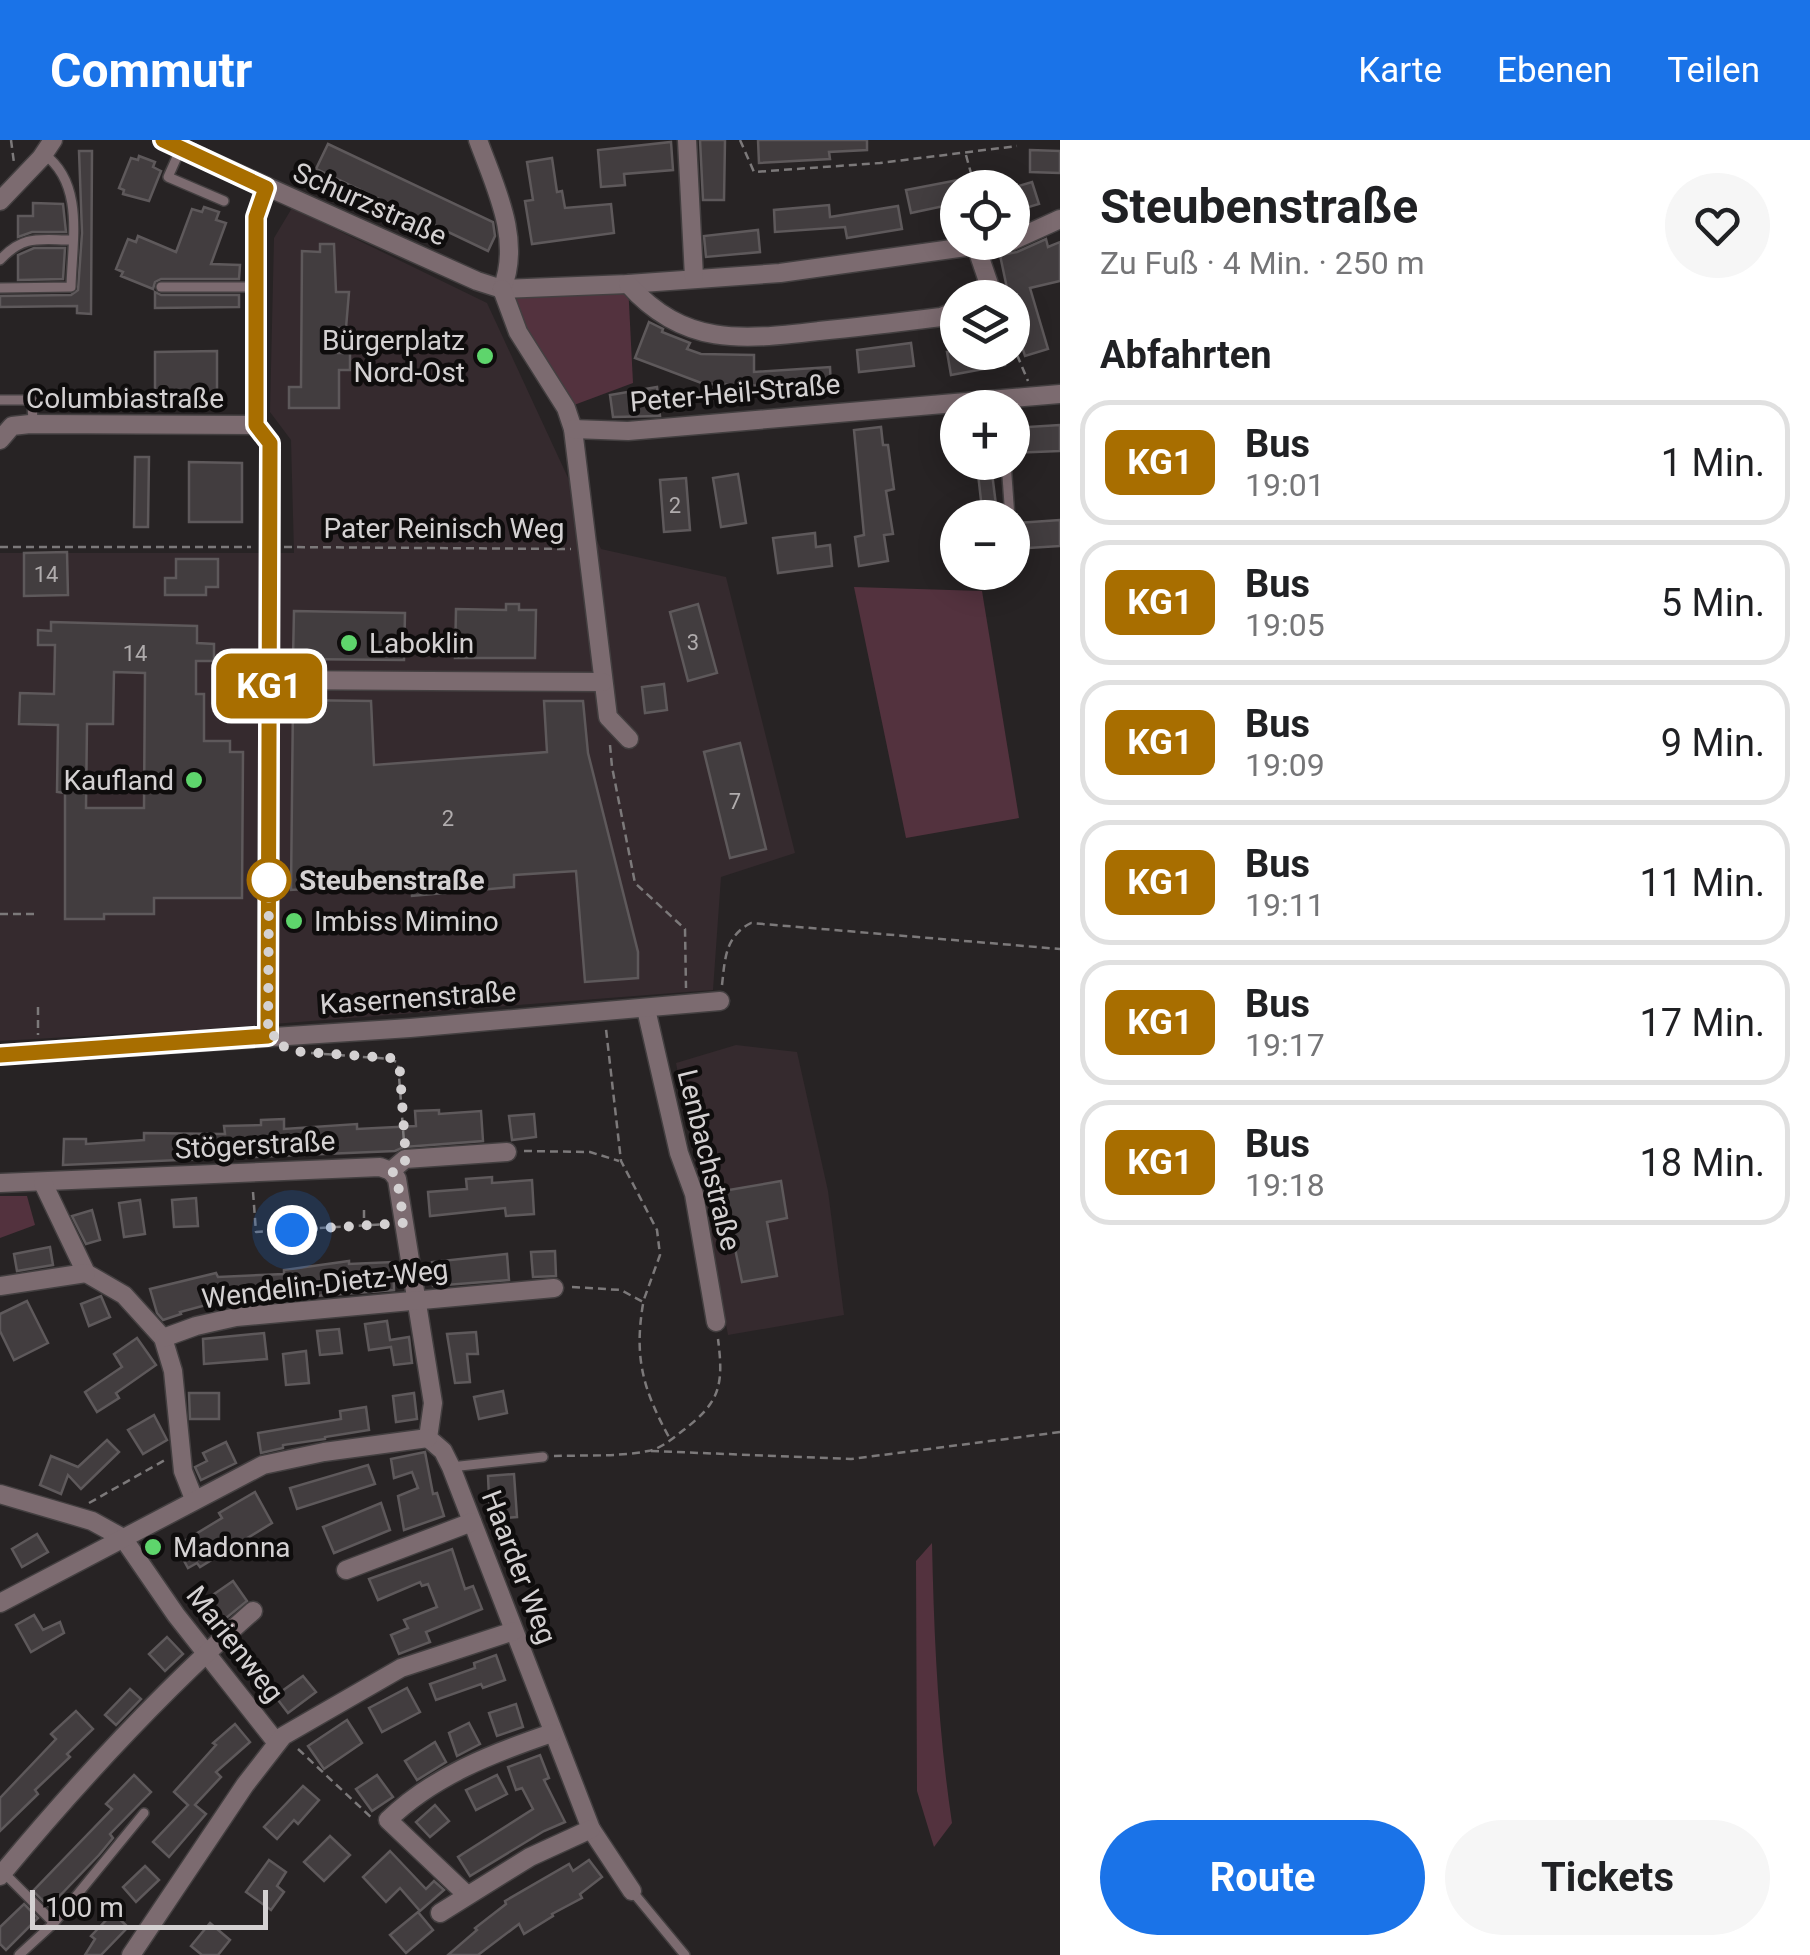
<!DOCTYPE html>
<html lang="de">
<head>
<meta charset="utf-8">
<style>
  :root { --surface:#fff; --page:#f6f6f6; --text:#202124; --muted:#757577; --line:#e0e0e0; --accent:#1a73e8 }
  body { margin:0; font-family:Roboto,sans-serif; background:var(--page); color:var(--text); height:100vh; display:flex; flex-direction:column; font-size:38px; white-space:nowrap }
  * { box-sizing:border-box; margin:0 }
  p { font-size:32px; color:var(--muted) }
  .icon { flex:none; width:55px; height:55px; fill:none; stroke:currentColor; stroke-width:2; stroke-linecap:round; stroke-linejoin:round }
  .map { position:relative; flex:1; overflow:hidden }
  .side { display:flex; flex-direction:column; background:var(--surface); width:750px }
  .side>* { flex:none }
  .badge { padding:0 20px; border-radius:15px; font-size:35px; line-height:65px }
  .tools { position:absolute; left:940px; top:30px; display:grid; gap:20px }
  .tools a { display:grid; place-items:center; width:90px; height:90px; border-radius:50%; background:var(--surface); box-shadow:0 5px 25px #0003; font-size:50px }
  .scale { position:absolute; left:30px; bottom:25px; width:238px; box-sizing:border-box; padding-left:10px; border:5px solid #d4d1d2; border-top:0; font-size:28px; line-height:35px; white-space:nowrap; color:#d4d1d2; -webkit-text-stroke:8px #0f0d0d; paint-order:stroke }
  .you { position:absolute; width:50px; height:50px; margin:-25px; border:8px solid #fff; border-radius:50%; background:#1a73e8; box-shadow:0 0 0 15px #1a73e833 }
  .map>.badge { position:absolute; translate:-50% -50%; box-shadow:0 0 0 5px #fff }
  h2 { padding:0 40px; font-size:38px; line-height:90px }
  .round { display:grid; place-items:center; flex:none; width:105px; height:105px; border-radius:52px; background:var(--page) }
  .head { display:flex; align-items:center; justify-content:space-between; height:170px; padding:0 40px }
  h1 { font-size:48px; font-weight:700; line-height:75px }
  .button { display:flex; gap:20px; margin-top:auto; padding:20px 40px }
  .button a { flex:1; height:115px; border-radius:60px; background:var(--accent); color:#fff; font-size:40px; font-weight:700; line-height:115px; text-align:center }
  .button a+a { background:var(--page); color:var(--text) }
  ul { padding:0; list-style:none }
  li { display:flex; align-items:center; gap:30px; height:125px; margin:0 20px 15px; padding:0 20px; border:5px solid var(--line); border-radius:30px }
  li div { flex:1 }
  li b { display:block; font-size:38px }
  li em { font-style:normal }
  li .badge { min-width:110px; font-weight:700; text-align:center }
  header { display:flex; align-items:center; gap:60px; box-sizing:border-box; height:140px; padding:0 50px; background:var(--accent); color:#fff }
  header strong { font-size:48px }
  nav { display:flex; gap:55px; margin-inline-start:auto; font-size:35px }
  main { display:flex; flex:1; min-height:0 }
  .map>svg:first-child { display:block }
</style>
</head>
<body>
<header>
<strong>Commutr</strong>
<nav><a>Karte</a><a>Ebenen</a><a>Teilen</a></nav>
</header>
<main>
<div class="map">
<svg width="1060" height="1815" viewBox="0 0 1060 1815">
  <rect width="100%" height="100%" fill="#272324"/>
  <g fill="#352a2e">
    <polygon points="292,68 487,163 601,409 726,437 795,713 721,737 713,850 207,889 0,901 0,413 294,413 291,300 270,272 274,98"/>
    <polygon points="736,905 797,912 828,1051 844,1175 728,1195 676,923"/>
  </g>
  <g fill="#53323e">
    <polygon points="628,144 633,243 566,268 502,149"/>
    <polygon points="854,447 982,451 1019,678 906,698"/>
    <polygon points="0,1056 27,1056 35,1085 0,1098"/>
    <path d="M932 1403C934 1497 938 1590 952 1683L934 1707 917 1651 916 1421Z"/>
  </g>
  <g fill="#423d3f" stroke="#5e595b" stroke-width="2.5" fill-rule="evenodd">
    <polygon points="700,0 725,0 724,60 703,60"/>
    <polygon points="758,0 867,0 867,10 829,12 830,19 759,23"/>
    <polygon points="671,2 673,30 624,34 625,45 601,47 598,10"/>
    <polygon points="328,4 493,82 495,96 488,111 316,29"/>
    <polygon points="1030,10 1060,11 1060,33 1030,32"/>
    <polygon points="79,11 92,11 91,174 77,173 77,166 0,167 0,156 71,155 78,150 82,93"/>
    <polygon points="139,16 155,22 153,27 161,31 149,61 123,54 124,50 119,48 131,18 138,20"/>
    <polygon points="552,18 557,52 562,51 565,68 611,64 614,93 532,104 525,61 533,60 527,22"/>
    <polygon points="958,40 958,63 911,73 906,50"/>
    <polygon points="1032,42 1039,64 1012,72 1012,48"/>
    <polygon points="33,63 63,64 66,92 32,92 18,97 18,76 33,76"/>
    <polygon points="829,65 830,77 898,66 902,89 847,98 845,87 775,92 774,70"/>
    <polygon points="204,67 219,72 216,80 226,83 211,124 240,125 239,139 161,139 155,142 153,149 121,136 123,132 116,129 128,99 136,102 138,96 176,112 192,69 202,72"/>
    <polygon points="758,90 760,112 706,117 704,96"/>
    <polygon points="1046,99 1048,107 1060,102 1060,141 1030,148 1048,209 1025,216 1012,175 1012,152 1008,153 1000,115 1017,112"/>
    <polygon points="320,104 334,104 336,152 349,152 346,188 338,188 338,213 350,213 350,230 339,230 339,268 289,268 289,247 301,247 302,111 320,112"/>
    <polygon points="34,108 65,108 63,139 18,140 18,115"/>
    <polygon points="155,152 161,155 239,155 239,167 155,168"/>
    <polygon points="649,182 663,189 662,192 690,203 687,209 701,214 754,215 754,232 830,227 831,248 775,252 774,246 704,244 635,218"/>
    <polygon points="911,203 914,226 859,232 857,210"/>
    <polygon points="217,211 217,256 155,257 155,212"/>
    <polygon points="947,212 1003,212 1005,225 951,235"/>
    <polygon points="657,247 660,276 613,277 610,255"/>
    <polygon points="1060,285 1060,311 1012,313 1012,288"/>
    <polygon points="881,287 883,305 888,305 894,349 886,351 893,394 884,395 888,421 859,426 855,397 864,395 854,290"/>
    <polygon points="135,317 149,317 148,387 134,387"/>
    <polygon points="189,322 242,323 242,382 189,382"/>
    <polygon points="992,333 997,373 994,378 983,378 978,334"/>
    <polygon points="738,334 746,383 721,387 713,338"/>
    <polygon points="686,338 690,390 664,392 660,340"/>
    <polygon points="1060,380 1060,406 1014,409 1013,385 1017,383"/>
    <polygon points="815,393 816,407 830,405 832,426 778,433 773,398"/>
    <polygon points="67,412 68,455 24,456 24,413"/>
    <polygon points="176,419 218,419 218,447 206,447 206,455 165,455 165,438 176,438"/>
    <polygon points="506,464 519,464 519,470 536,470 535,518 455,518 456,469 506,470"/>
    <polygon points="698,464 717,533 688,541 670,472"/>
    <polygon points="294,471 405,473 404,520 293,519"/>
    <path d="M51 482 197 486V503L214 504V521H196V554H204V601H230V612H243L242 758H154V774H104V779H65V653L57 652 58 585 19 584 20 553 54 554 55 505H38V490L51 491ZM114 532 145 533 144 668H86L87 584H113Z"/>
    <polygon points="664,544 667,570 645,573 642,547"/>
    <polygon points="293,560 371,561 374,625 547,612 544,561 583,561 588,613 638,812 638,838 585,842 576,731 514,735 514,747 412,756 411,742 291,750"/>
    <polygon points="740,603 766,709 730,718 704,612"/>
    <polygon points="439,970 439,974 481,971 483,1001 404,1007 395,1011 63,1025 64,999 86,999 86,1004 144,1000 144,993 225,994 224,986 261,985 261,980 284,979 284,989 357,984 357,989 416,986 415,971"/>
    <polygon points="534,974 536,997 512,1000 509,976"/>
    <polygon points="492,1037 492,1043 532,1040 534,1074 506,1076 505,1068 430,1076 428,1052 467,1049 466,1039"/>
    <polygon points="781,1041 787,1078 767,1082 777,1136 742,1142 723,1051"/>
    <polygon points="196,1058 198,1086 174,1087 172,1060"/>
    <polygon points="140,1060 145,1094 124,1097 119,1063"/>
    <polygon points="92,1070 100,1100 86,1104 72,1076"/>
    <polygon points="50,1107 53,1125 17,1131 14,1114"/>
    <polygon points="555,1111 556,1136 533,1137 531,1112"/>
    <polygon points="507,1114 509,1140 433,1146 432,1122"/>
    <polygon points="349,1121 349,1124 393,1122 394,1150 262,1160 236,1164 236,1157 180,1172 181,1174 163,1180 157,1173 150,1149 216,1133 218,1137 284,1134 284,1130"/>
    <polygon points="101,1156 110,1177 89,1186 81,1164"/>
    <polygon points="27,1161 48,1203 14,1220 0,1191 0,1174"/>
    <polygon points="387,1181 390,1200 409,1197 412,1223 394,1225 391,1207 369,1210 365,1184"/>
    <polygon points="339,1189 342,1213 320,1215 317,1191"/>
    <polygon points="476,1192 478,1214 467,1214 470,1242 455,1243 447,1194"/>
    <polygon points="264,1193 267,1219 204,1224 203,1199"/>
    <polygon points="137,1198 156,1225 116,1253 119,1258 97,1272 85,1252 122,1227 114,1214"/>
    <polygon points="306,1211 309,1243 286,1245 283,1214"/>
    <polygon points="503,1251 507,1273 479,1279 474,1257"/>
    <polygon points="189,1253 219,1253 219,1279 190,1279"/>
    <polygon points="414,1253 417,1279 396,1282 393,1256"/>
    <polygon points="366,1267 369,1290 325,1297 325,1299 283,1305 283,1308 261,1313 258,1293 341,1279 340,1271"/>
    <polygon points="154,1275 167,1300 143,1314 128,1290"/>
    <polygon points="107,1300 119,1312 81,1349 68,1335 61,1354 40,1345 51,1316 78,1327"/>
    <polygon points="226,1302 236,1323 201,1340 195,1327 207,1321 203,1313"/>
    <polygon points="425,1312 433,1354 437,1353 444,1376 404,1390 398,1356 418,1348 412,1332 394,1338 391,1319"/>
    <polygon points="368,1325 375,1344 297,1369 290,1348"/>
    <polygon points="514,1334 517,1377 490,1379 488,1336"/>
    <polygon points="255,1352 272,1383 200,1427 197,1423 188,1428 176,1406 222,1378 219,1373"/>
    <polygon points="381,1363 390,1390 334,1413 323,1387"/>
    <polygon points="37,1394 48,1412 22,1427 12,1409"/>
    <polygon points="452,1409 465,1449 473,1446 482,1469 426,1492 430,1502 399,1514 391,1495 408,1488 404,1480 437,1467 428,1444 422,1446 420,1442 378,1460 369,1439"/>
    <polygon points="233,1441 247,1461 220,1483 204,1461"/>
    <polygon points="34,1475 43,1490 60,1482 64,1493 31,1512 16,1485"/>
    <polygon points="167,1497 183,1514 165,1531 149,1514"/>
    <polygon points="496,1515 505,1540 483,1548 481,1544 436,1560 430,1544 475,1528 474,1523"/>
    <polygon points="303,1536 316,1552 288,1573 275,1556"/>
    <polygon points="407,1548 420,1572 382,1592 369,1568"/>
    <polygon points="130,1549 141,1559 116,1585 105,1575"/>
    <polygon points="516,1564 523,1587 497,1596 489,1573"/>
    <polygon points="76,1571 93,1589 67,1614 70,1617 35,1650 38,1654 0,1691 0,1658 56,1599 51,1594"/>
    <polygon points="347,1580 362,1603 324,1629 308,1606"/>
    <polygon points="469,1583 480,1604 457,1616 449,1593"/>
    <polygon points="235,1584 250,1602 216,1632 221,1637 195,1665 206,1674 169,1717 153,1702 188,1665 174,1652 216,1605 213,1603"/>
    <polygon points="435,1602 446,1622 417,1640 405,1621"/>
    <polygon points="540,1615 549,1638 544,1640 565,1682 544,1691 470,1736 458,1717 533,1669 522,1648 516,1650 508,1627"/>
    <polygon points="134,1635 151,1652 110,1694 113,1698 99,1715 49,1767 33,1751 112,1669 106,1664"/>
    <polygon points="377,1635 393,1657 372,1671 356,1649"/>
    <polygon points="497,1635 507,1654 476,1670 466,1650"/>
    <polygon points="303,1646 319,1660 298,1684 294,1680 277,1699 264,1687"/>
    <polygon points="435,1665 449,1681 430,1697 416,1682"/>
    <polygon points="330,1696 350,1715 324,1741 304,1722"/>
    <polygon points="390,1711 426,1749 434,1741 444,1750 420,1771 400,1748 386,1762 363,1737"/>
    <polygon points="269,1720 286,1732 277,1746 284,1752 271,1770 246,1752"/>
    <polygon points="589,1720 602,1737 580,1754 582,1758 552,1774 553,1776 524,1794 519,1784 478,1815 448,1815 477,1790 475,1788 506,1764 505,1761 569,1724 573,1731"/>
    <polygon points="145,1726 159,1740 136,1762 123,1747"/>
    <polygon points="24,1764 38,1778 6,1810 0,1804 0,1787"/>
    <polygon points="418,1772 433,1790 406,1813 390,1795"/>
    <polygon points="113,1773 128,1787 101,1815 85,1815 95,1799 91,1796"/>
    <polygon points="210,1783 230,1800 218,1815 202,1815 191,1806"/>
  </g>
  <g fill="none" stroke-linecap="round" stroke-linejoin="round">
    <g stroke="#433f40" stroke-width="12">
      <g id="lane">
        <polyline points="181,8 168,37 224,61"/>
        <path d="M0 120C24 94 40 100 72 100"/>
        <polyline points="161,147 256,147"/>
        <path d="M0 148 71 147C72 102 85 44 44 14"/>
        <polyline points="0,260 32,260 33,284"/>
        <polyline points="1006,322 1010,378"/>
        <polyline points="451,1327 543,1317"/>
        <polyline points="3,1732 54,1783 19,1815"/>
        <polyline points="632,1751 685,1815"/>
        <polyline points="54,1783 144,1673"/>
      </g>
    </g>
    <g stroke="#433f40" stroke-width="21">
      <g id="street">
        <polyline points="163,0 477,141 502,149 628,144 780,133 1002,102"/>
        <path d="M478 0C495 47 522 99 502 149"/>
        <polyline points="687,0 694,137"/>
        <polyline points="266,48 256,77 256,285 270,303 267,897"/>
        <polyline points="0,61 41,18 53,0"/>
        <polyline points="1012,101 1060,79"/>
        <polyline points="976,106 992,153 985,158"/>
        <path d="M628 144C684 207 742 200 819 191 860 187 901 182 941 177L958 170"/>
        <polyline points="502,149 518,192 566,268 573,289 608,577 629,599"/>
        <polyline points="573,289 628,291 1060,254"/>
        <polyline points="0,300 12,286 30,284 256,285"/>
        <polyline points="269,540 603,542"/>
        <polyline points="646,869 679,1013 694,1054 716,1182"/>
        <polyline points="0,915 410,888 720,861"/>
        <polyline points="391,1031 397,1039 433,1263 428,1298 443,1311 451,1327 591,1689 632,1751"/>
        <polyline points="0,1043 380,1027 391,1031 405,1019 507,1012"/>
        <polyline points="43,1043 86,1133 124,1155 163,1198 173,1231 183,1331 194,1359"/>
        <polyline points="0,1146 86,1133"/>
        <polyline points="163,1198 196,1186 236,1177 554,1148"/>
        <polyline points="0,1354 92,1381 123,1398 176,1475 277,1603"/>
        <polyline points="346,1430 472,1382"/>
        <polyline points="0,1463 263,1325 324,1312 428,1298"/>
        <path d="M0 1736C78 1642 161 1552 253 1471"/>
        <path d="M466 1754 388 1680C433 1636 493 1613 552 1593"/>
        <polyline points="440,1773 530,1717 591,1689"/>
        <polyline points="131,1815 245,1645 283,1596 401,1528 514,1491"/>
      </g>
    </g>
    <g stroke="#7c797a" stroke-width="2.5" stroke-dasharray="8 5" stroke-linecap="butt">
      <polyline points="11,0 14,23"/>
      <polyline points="740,0 754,32 880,23 1017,6"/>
      <polyline points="966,15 975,48"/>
      <polyline points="1012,203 1028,241"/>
      <polyline points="0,407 251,407"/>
      <polyline points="284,407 571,409"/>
      <polyline points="610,605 612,627 635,743 685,789 686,848"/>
      <polyline points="0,774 38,774"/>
      <path d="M722 845C725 819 725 796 751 783L1060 809"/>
      <polyline points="38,867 38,895"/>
      <polyline points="311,913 391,919 398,923 404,1002"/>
      <polyline points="524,1011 590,1012 619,1021"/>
      <polyline points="253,1052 256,1092 387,1084"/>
      <polyline points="364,1070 364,1084"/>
      <polyline points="572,1147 621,1150 643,1162 660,1115 657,1090 621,1021 606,889"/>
      <path d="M643 1164C634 1218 643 1250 670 1299"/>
      <polyline points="651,1311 851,1319 1060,1292"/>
      <path d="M554 1316C584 1315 618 1317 648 1311 660 1309 672 1299 681 1292 720 1263 724 1246 718 1199"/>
      <polyline points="89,1363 165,1320"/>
      <polyline points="298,1609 373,1679"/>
    </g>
    <use href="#lane" stroke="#7c6b70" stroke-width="9"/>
    <use href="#street" stroke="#7c6b70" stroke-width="18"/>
  </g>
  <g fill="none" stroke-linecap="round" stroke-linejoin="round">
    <g stroke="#fff" stroke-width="22">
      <polyline id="line" points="0,915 268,896 270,303 256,285 256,77 266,48 163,0"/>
    </g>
    <use href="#line" stroke="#a86e00" stroke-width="15"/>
    <polyline stroke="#d4d1d2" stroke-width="10" stroke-dasharray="0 18" points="269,740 268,896 281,896 284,907 291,911 391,918 398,923 400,932 406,1020 392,1031 397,1038 404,1083 292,1090"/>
  </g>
  <g fill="#5ed56c" stroke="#0f0d0d" stroke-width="4">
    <circle cx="485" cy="216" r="10"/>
    <circle cx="349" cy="503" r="10"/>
    <circle cx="194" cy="640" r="10"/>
    <circle cx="294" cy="781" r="10"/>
    <circle cx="153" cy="1407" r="10"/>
  </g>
  <circle fill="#fff" stroke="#a86e00" stroke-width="5" cx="269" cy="740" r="20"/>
  <g text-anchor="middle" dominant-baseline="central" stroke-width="9" stroke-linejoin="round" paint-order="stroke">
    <g font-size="22" fill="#b0acad">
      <text x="675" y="365">2</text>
      <text x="46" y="434">14</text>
      <text x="693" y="502">3</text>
      <text x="135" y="513">14</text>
      <text x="735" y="661">7</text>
      <text x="448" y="678">2</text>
    </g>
    <g font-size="28" fill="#d4d1d2" stroke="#0f0d0d">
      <text transform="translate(370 64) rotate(24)">Schurzstraße</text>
      <text transform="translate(735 253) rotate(-5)">Peter-Heil-Straße</text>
      <text x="125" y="258">Columbiastraße</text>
      <text x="444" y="388">Pater Reinisch Weg</text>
      <text transform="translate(418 858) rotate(-4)">Kasernenstraße</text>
      <text transform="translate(255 1005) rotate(-3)">Stögerstraße</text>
      <text transform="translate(709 1020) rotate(76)">Lenbachstraße</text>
      <text transform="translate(325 1144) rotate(-7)">Wendelin-Dietz-Weg</text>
      <text transform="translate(519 1427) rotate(69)">Haarder Weg</text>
      <text transform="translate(235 1504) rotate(52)">Marienweg</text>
    </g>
    <g font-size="28" fill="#d4d1d2" stroke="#0f0d0d" text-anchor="start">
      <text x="465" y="200" text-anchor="end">Bürgerplatz<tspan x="465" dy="32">Nord-Ost</tspan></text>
      <text x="369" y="503">Laboklin</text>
      <text x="174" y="640" text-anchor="end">Kaufland</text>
      <text x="314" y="781">Imbiss Mimino</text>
      <text x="173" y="1407">Madonna</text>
    </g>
    <g font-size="28" font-weight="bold" fill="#d4d1d2" stroke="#0f0d0d" text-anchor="start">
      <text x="299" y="740">Steubenstraße</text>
    </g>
  </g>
</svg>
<div class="tools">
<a><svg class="icon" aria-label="locate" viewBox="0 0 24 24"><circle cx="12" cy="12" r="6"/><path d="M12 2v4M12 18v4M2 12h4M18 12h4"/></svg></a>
<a><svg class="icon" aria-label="layers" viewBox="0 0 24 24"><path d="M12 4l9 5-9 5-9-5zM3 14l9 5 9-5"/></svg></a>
<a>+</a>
<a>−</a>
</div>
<div class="scale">100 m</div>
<div class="you" style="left:292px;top:1090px"></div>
<b class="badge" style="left:269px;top:546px;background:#a86e00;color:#fff">KG1</b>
</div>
<section class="side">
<div class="head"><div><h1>Steubenstraße</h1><p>Zu Fuß · 4 Min. · 250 m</p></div><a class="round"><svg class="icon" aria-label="heart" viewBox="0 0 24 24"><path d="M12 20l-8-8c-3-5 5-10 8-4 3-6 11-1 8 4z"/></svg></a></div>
<h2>Abfahrten</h2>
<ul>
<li><span class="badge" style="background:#a86e00;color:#fff">KG1</span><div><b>Bus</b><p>19:01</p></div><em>1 Min.</em></li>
<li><span class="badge" style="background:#a86e00;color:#fff">KG1</span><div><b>Bus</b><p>19:05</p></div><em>5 Min.</em></li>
<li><span class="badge" style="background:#a86e00;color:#fff">KG1</span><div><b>Bus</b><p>19:09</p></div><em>9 Min.</em></li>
<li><span class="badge" style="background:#a86e00;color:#fff">KG1</span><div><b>Bus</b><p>19:11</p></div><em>11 Min.</em></li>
<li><span class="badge" style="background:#a86e00;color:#fff">KG1</span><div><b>Bus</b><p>19:17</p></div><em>17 Min.</em></li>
<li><span class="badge" style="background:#a86e00;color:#fff">KG1</span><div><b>Bus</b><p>19:18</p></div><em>18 Min.</em></li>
</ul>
<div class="button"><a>Route</a><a>Tickets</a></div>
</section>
</main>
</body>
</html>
